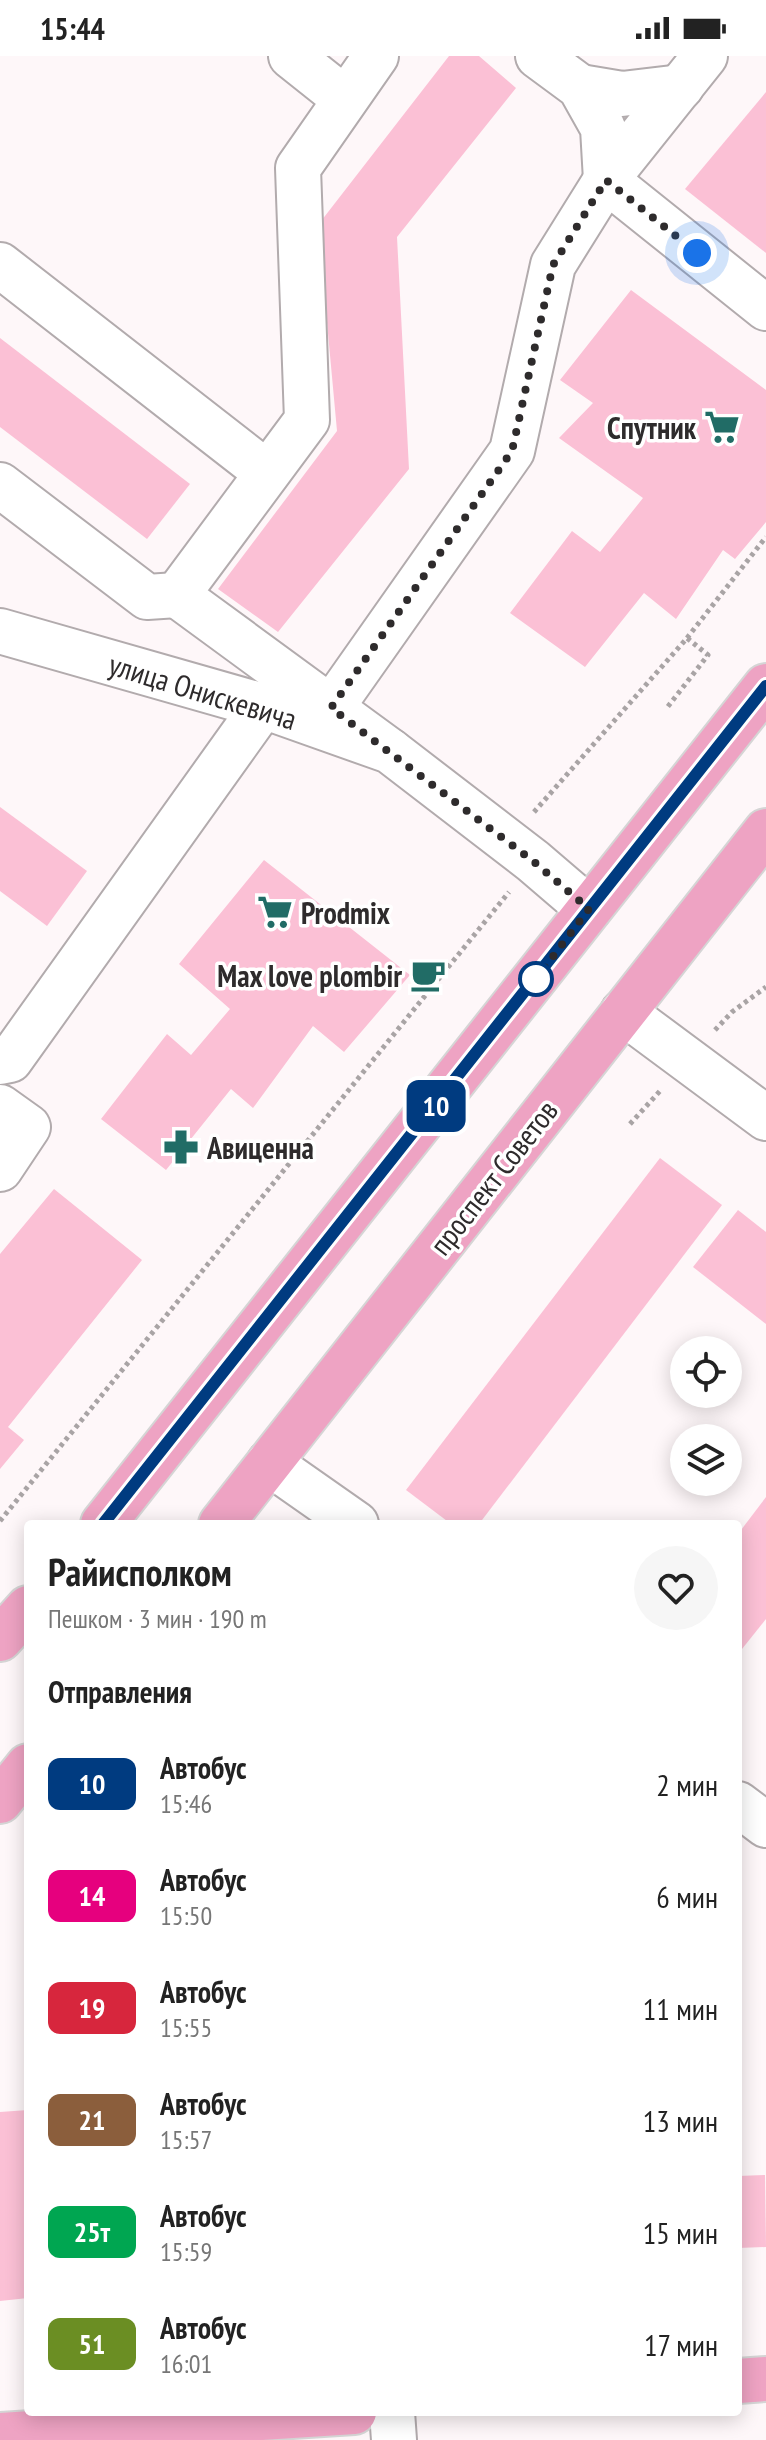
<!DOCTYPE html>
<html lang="ru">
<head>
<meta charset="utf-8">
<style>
  :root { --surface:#fff; --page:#f6f6f6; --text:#222; --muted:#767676 }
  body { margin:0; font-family:"PT Sans Narrow",sans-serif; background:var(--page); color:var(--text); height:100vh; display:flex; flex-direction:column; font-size:30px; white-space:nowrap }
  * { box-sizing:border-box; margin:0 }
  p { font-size:26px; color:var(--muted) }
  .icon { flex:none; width:44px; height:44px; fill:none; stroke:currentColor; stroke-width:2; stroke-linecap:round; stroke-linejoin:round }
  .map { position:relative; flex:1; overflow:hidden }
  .side { position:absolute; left:24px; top:1464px; width:718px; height:896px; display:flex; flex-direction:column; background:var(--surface); border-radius:8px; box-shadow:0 4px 20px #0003 }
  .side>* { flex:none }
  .badge { padding:0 16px; border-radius:12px; font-size:28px; line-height:52px }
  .tools { position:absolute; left:670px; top:1280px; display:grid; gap:16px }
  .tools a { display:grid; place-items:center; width:72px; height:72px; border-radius:50%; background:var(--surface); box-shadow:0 4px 20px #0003; font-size:40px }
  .you { position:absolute; width:40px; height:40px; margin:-20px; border:6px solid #fff; border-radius:50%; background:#1a73e8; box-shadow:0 0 0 12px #1a73e833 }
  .map>.badge { position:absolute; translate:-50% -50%; box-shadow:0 0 0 4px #fff }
  h2 { padding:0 24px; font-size:30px; line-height:72px }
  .round { display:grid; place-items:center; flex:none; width:84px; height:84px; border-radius:42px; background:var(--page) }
  .summary { display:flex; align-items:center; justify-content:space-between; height:136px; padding:0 24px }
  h1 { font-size:38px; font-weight:800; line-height:60px }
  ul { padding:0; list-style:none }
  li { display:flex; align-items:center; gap:24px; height:112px; padding:0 24px }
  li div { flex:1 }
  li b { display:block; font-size:30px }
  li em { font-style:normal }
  li .badge { min-width:88px; font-weight:700; text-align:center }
  .status { display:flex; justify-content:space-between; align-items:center; height:56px; padding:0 40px; background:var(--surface); direction:ltr }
  .status svg { height:22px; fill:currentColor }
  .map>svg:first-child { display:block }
</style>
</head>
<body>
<div class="status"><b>15:44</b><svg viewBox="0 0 49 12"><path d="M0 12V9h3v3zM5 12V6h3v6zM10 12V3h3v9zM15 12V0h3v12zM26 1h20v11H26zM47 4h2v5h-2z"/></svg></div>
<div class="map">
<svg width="766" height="2384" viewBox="0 0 766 2384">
  <rect width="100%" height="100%" fill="#fef7f9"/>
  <g fill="#fbc0d5">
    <polygon points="449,0 479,0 516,32 397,181 409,413 278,576 218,533 337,375 318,169"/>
    <polygon points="766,36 766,197 685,133"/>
    <polygon points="631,234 766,334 766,466 735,503 723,494 676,563 644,537 585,611 510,557 572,475 600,496 643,442 559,382 593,347 560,324"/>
    <polygon points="0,282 190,428 147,483 0,371"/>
    <polygon points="0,751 87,815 47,870 0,835"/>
    <polygon points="264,804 410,919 344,996 313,970 253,1052 231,1033 166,1114 101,1063 167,978 191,999 230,953 179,908"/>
    <polygon points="660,1102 722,1149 479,1468 451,1468 406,1434"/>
    <polygon points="54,1133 142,1204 8,1371 24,1384 0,1413 0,1198"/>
    <polygon points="738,1154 766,1176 766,1268 693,1211"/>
    <polygon points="766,1441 766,1563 738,1598 738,1478"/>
    <polygon points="28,2054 28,2242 0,2245 0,2056"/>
    <polygon points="765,2119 766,2191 738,2192 738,2120"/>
  </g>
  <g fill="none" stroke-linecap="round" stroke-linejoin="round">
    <g stroke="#b2abad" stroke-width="48">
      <g id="minor">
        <polyline points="291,0 345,43"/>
        <polyline points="376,0 298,112 307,364 177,539 390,695"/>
        <polyline points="538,0 580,31 603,72 606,124 766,252"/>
        <polyline points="580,31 622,38 681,31"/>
        <polyline points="0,209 267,417"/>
        <polyline points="0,429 147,541 177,539"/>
        <polyline points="0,575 263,650 390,695 533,805 589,853"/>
        <polyline points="331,652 512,395 553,209 606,124 705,0"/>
        <polyline points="623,956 766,1062"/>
        <polyline points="0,1006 10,1004 263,650"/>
        <polyline points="0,1051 28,1071 0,1113"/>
        <polyline points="269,1407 356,1468"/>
        <polyline points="738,1748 766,1769"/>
        <polyline points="392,2356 394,2384"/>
      </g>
    </g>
    <g stroke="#d5d5d5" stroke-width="48">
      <g id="major">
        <polyline points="103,1468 766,630"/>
        <polyline points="221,1468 766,775"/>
        <polyline points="0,1583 28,1552"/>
        <polyline points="0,1745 28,1710"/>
        <polyline points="738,2325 766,2323"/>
        <polyline points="0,2379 354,2356"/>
      </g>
    </g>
    <g stroke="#a9a4a5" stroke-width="5" stroke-dasharray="4 4" stroke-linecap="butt">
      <polyline points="687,582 766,481"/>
      <polyline points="534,756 687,582 708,599 666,653"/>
      <polyline points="715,974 732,956 766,931"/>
      <polyline points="630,1068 660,1035"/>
      <polyline points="0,1465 509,836"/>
    </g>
    <use href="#minor" stroke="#fff" stroke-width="44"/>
    <use href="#major" stroke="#eea3c3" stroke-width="44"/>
  </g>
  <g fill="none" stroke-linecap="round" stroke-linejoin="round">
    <g stroke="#fff" stroke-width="18">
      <polyline id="line" points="103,1468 766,630"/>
    </g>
    <use href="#line" stroke="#003b80" stroke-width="12"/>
    <polyline stroke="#2e2b2c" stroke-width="8" stroke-dasharray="0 14.4" points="536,923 589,853 533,805 331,652 512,395 553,209 606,124 697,197"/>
  </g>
  <defs>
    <g id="supermarket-bare" transform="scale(2.76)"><path d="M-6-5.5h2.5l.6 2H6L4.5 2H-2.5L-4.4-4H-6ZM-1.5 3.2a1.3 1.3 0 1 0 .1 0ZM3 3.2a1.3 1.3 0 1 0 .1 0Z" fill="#216c66" stroke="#fff" stroke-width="2.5" paint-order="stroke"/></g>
    <g id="cafe-bare" transform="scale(2.76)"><path d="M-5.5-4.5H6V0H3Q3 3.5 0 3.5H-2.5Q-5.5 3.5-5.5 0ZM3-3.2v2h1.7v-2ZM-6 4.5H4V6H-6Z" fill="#216c66" stroke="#fff" stroke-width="2.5" paint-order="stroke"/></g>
    <g id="pharmacy-bare" transform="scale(2.76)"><path d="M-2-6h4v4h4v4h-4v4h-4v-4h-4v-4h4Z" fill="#216c66" stroke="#fff" stroke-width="2.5" paint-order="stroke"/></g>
  </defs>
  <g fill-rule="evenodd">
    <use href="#supermarket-bare" x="722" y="371"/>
    <use href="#supermarket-bare" x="275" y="856"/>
    <use href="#cafe-bare" x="428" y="919"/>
    <use href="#pharmacy-bare" x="181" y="1091"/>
  </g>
  <circle fill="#fff" stroke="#003b80" stroke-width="4" cx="536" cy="923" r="16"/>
  <g text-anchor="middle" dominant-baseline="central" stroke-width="7" stroke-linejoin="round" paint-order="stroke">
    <g font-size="30" font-weight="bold" fill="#2e2b2c" stroke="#fff" text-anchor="end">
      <text x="696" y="371">Спутник</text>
      <text x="301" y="856" text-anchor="start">Prodmix</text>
      <text x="402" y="919">Max love plombir</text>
      <text x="207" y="1091" text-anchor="start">Авиценна</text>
    </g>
    <g font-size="30" fill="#2e2b2c" stroke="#fff">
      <text transform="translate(203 635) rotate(17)">улица Онискевича</text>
      <text transform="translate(493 1121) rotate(-52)">проспект Советов</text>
    </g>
  </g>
</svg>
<div class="tools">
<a><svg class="icon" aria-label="locate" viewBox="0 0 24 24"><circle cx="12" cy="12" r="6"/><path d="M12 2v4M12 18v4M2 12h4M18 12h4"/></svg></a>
<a><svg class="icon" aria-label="layers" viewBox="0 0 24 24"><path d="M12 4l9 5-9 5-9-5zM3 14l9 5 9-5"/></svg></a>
</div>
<div class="you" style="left:697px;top:197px"></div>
<b class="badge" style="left:436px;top:1050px;background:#003b80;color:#fff">10</b>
<section class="side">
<div class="summary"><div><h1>Райисполком</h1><p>Пешком · 3 мин · 190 m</p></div><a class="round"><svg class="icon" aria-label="heart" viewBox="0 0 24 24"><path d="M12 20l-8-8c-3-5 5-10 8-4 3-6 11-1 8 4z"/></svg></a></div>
<h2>Отправления</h2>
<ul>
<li><span class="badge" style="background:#003b80;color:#fff">10</span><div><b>Автобус</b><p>15:46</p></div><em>2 мин</em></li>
<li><span class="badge" style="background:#e6007e;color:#fff">14</span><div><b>Автобус</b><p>15:50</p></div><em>6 мин</em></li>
<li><span class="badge" style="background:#d7263d;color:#fff">19</span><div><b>Автобус</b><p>15:55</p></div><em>11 мин</em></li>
<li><span class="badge" style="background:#8b5e3c;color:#fff">21</span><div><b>Автобус</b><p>15:57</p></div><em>13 мин</em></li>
<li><span class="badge" style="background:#00a651;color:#fff">25т</span><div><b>Автобус</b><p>15:59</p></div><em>15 мин</em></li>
<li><span class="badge" style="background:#6b8e23;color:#fff">51</span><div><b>Автобус</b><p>16:01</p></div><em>17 мин</em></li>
</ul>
</section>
</div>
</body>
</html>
